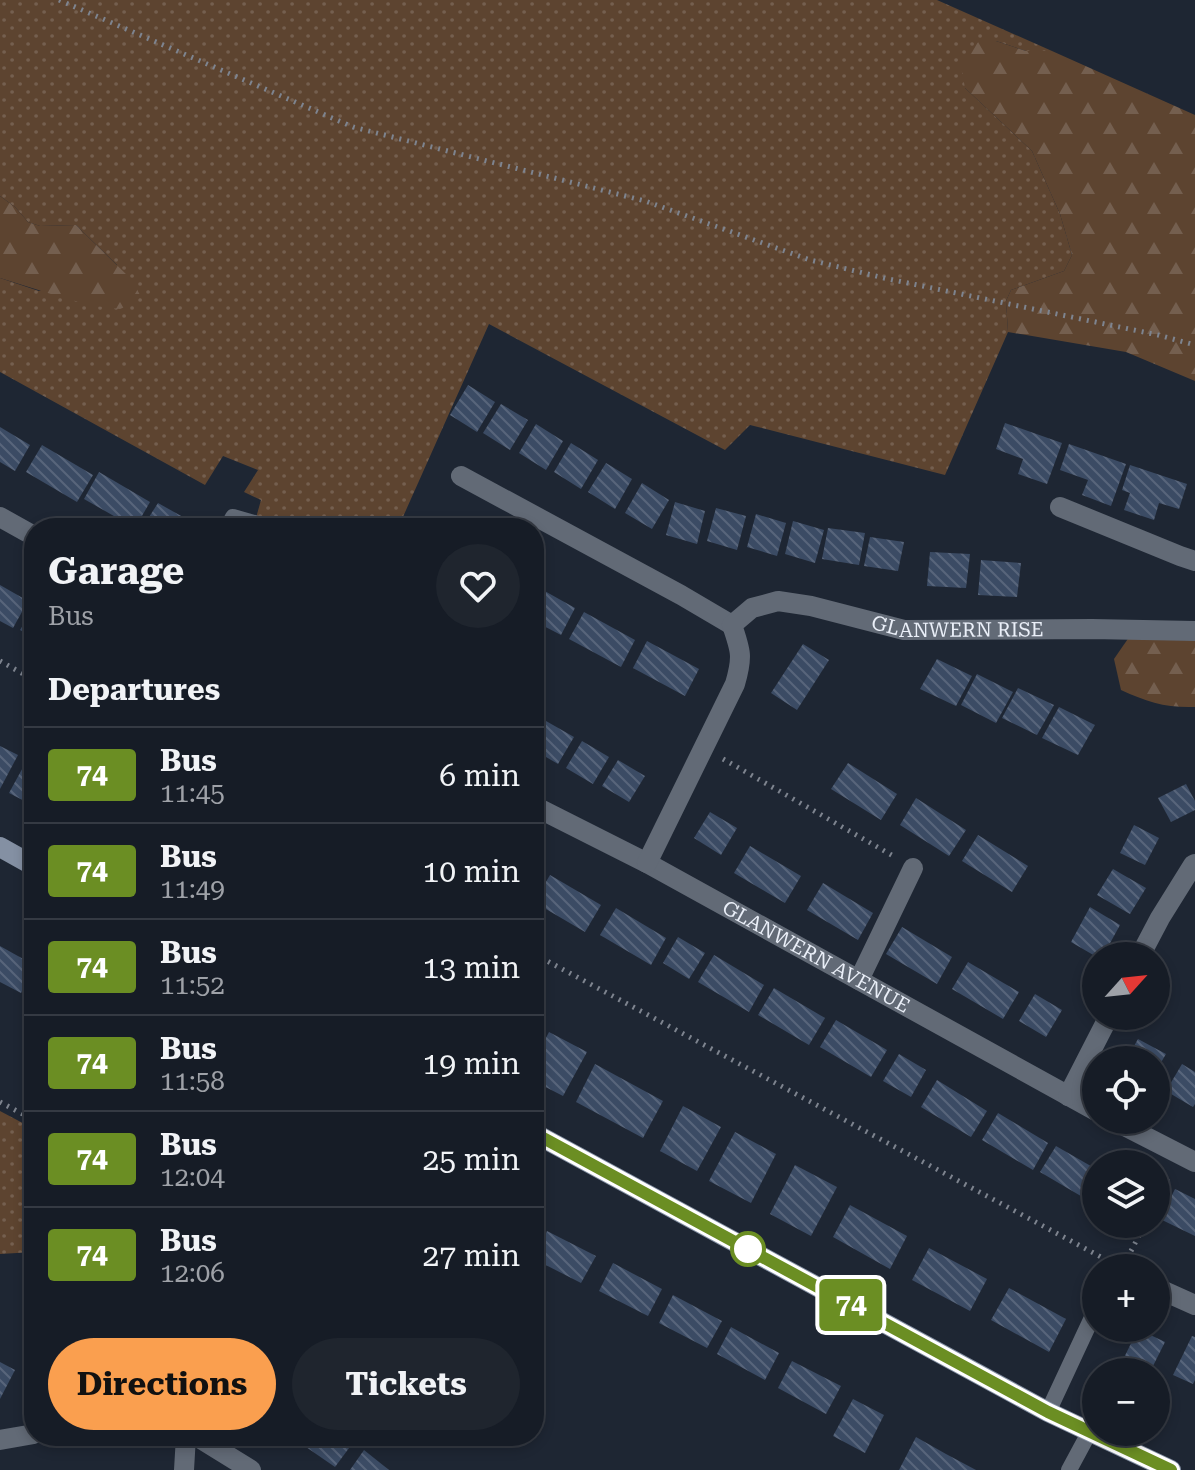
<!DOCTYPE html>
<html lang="en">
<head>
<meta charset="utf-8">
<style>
  :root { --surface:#161c26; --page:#1f252e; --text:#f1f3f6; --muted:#9ea1a7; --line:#353a43; --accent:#fa9f4f }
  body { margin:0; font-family:"Roboto Serif",serif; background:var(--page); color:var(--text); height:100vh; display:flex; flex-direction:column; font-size:30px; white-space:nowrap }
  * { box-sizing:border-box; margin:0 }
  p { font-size:26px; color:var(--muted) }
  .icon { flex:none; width:44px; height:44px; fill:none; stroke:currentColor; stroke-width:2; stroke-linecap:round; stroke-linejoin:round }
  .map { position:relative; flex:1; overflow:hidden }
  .sheet { position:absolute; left:24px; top:518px; width:520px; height:928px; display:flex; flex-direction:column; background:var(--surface); border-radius:32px; box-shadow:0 4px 12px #0003,0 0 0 2px var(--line) }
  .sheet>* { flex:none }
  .badge { padding:0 16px; border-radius:6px; font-size:28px; line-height:52px }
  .needle { width:52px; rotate:63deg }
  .buttons { position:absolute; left:1082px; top:942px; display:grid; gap:16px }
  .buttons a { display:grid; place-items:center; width:88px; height:88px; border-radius:50%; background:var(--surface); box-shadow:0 4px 12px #0003,0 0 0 2px var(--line); font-size:40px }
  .map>.badge { position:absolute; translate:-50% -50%; box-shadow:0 0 0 4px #fff }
  h2 { padding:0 24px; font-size:30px; line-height:72px }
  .round { display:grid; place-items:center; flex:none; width:84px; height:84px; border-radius:42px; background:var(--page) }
  .headline { display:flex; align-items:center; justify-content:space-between; height:136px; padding:0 24px }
  h1 { font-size:38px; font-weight:700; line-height:60px }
  .button { display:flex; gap:16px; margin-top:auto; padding:16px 24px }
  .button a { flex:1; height:92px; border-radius:48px; background:var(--accent); color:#111; font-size:32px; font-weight:700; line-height:92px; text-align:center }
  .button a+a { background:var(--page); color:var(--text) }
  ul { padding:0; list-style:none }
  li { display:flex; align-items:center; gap:24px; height:96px; padding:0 24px; border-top:2px solid var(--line) }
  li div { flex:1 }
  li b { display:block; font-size:30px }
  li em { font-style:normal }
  li .badge { min-width:88px; font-weight:700; text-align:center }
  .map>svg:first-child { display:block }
</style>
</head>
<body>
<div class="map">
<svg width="1195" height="1470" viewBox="0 0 1195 1470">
  <defs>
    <pattern id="grass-dots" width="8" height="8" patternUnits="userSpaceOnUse" patternTransform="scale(2)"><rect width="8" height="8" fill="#5d4430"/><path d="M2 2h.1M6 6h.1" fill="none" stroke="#745f4f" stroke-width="1.8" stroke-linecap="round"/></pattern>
    <pattern id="forest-firs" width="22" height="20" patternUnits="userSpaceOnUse" patternTransform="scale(2)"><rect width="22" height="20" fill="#5d4430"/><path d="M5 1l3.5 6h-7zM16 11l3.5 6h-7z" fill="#745f4f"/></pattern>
    <pattern id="building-back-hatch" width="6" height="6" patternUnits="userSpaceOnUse" patternTransform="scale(2)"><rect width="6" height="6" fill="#3b4b64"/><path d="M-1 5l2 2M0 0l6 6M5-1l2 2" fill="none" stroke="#58657b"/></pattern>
  </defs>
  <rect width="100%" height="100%" fill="#1e2633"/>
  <g fill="url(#grass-dots)">
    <polygon points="0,0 937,0 1052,51 1026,51 996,41 965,88 1032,151 1060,214 1072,255 1064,271 1011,290 1006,301 1008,332 945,475 750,425 725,450 489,324 398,528 266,528 254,525 261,500 244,492 258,470 223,456 205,485 0,372 0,278 39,291 117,265 76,225 40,226 28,222 15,207 0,196"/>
    <polygon points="0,1111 34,1129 34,1252 0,1254"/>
  </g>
  <g fill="url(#forest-firs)">
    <polygon points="996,41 1026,51 1052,51 1195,115 1195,381 1126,352 1008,332 1006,301 1011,290 1064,271 1072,255 1060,214 1032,151 965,88 960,61 978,42"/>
    <polygon points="0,196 15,207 28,222 40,226 76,225 132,280 140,295 137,302 120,309 96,306 67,299 0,278"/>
    <path d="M1134 630 1195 631V707C1166 708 1147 702 1121 690L1114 659Z"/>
  </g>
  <g fill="url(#building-back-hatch)">
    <polygon points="468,385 495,402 477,432 450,415"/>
    <polygon points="501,404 528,420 510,450 483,433"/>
    <polygon points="1005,423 1062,443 1047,484 1018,474 1023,459 996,449"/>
    <polygon points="536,424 563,441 546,470 519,453"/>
    <polygon points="0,427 30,445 15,471 0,462"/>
    <polygon points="571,443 598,460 581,489 554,472"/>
    <polygon points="1069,444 1126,464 1111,506 1082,495 1088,480 1060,470"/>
    <polygon points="42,445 93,475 77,502 26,472"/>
    <polygon points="606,463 632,479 615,509 588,492"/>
    <polygon points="1130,465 1187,484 1179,509 1159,503 1154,520 1124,510 1130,493 1122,490"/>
    <polygon points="99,472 150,502 135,528 84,499"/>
    <polygon points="642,483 669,500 652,529 625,513"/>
    <polygon points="675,502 705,511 697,544 666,535"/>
    <polygon points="158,503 183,517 201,528 142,528"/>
    <polygon points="716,508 746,516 737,550 707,541"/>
    <polygon points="756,514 786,523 777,556 747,547"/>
    <polygon points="793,521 824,530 815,563 785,554"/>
    <polygon points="828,528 865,533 859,565 822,559"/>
    <polygon points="870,537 904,542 898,571 864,566"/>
    <polygon points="930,552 970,554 966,588 927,586"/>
    <polygon points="981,560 1021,563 1017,597 978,595"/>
    <polygon points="0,585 28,601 13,628 0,621"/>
    <polygon points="534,585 575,608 561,635 534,621"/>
    <polygon points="34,607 34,638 20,630"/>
    <polygon points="584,612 635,640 621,667 569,639"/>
    <polygon points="647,641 699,669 685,696 633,668"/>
    <polygon points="803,644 829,660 797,710 771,693"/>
    <polygon points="937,659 972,676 956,706 920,689"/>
    <polygon points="977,674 1013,692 996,723 961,705"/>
    <polygon points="1018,688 1054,705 1037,735 1002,718"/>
    <polygon points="1059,707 1095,725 1078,755 1042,738"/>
    <polygon points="546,721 574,737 558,764 534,750 534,742"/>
    <polygon points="582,741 609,757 593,784 566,768"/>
    <polygon points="0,746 18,755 0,789"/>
    <polygon points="27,760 34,763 34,806 9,793"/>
    <polygon points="618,760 645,776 629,802 602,786"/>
    <polygon points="848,763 897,794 881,820 831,789"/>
    <polygon points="1186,784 1195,801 1195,810 1171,822 1158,798"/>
    <polygon points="916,798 966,830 949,856 900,825"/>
    <polygon points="710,812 737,828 721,855 694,838"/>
    <polygon points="1134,825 1159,838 1145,865 1120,853"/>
    <polygon points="978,835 1028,866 1012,892 962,861"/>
    <polygon points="750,846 801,876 785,903 734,873"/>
    <polygon points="1113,869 1146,888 1130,914 1097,895"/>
    <polygon points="550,875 601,905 585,932 534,902"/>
    <polygon points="823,883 873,913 858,940 807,910"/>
    <polygon points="1090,907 1120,925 1103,956 1095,956 1071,942"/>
    <polygon points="616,908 666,938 651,965 600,935"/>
    <polygon points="902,927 952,957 937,984 886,954"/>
    <polygon points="678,937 705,953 689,979 663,963"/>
    <polygon points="0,946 34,965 34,969 21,993 0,982"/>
    <polygon points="714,955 764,985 749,1012 698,982"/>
    <polygon points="968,962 1019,992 1003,1019 952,989"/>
    <polygon points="774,988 825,1018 809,1045 758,1015"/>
    <polygon points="1035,994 1062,1010 1046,1037 1019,1021"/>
    <polygon points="836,1020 887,1050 871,1077 820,1047"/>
    <polygon points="549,1032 587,1052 563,1096 534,1081 534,1061"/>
    <polygon points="1138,1039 1166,1054 1156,1071 1156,1060 1126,1060"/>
    <polygon points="899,1054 926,1070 911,1097 883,1081"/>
    <polygon points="595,1064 663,1101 643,1138 576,1102"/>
    <polygon points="1182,1064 1195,1072 1195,1104 1193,1107 1166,1091"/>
    <polygon points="937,1080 987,1111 971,1137 921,1107"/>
    <polygon points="683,1106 721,1127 697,1171 660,1151"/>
    <polygon points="998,1113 1048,1143 1033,1170 982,1140"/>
    <polygon points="735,1132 776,1154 751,1203 709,1181"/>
    <polygon points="1056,1146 1096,1169 1096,1194 1091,1202 1040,1172"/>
    <polygon points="795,1165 837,1187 811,1236 770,1214"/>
    <polygon points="1175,1189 1195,1199 1195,1236 1160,1219"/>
    <polygon points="850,1205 907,1236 890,1269 833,1237"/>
    <polygon points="547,1231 596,1256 581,1283 534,1259"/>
    <polygon points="929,1248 987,1279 970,1311 912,1280"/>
    <polygon points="613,1263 662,1289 648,1316 599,1291"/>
    <polygon points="1009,1288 1066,1319 1049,1352 991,1320"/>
    <polygon points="673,1295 722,1321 707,1348 659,1323"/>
    <polygon points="731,1327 779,1353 765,1380 717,1354"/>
    <polygon points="1138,1329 1165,1342 1150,1372 1122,1372 1118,1370"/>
    <polygon points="1192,1336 1195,1337 1195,1380 1193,1384 1173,1375"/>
    <polygon points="792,1361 841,1386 826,1414 778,1388"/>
    <polygon points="0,1362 15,1370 0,1399"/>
    <polygon points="853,1399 884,1415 865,1453 833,1436"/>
    <polygon points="290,1436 340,1436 352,1444 335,1467"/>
    <polygon points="916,1437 946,1454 976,1470 899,1470"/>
    <polygon points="364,1450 389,1470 350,1470"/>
  </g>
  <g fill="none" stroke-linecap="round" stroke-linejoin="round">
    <g stroke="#7e848f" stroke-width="5" stroke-dasharray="2 6" stroke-linecap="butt">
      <polyline points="59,0 353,127 645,201 810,260 884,278 1158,335 1195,345"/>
      <polyline points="0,661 34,680"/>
      <polyline points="723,759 895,857"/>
      <polyline points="534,954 1101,1257"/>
      <polyline points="0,1102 34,1120"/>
      <polyline points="1156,1202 1170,1174"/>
      <polyline points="1131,1251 1145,1224"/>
    </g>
    <g stroke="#626a76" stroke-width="16">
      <polyline points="227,528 233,517 272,528"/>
      <polyline points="1115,1268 1116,1266"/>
      <polyline points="1048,1412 1096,1309"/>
      <polyline points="1069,1470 1090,1431"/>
    </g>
    <g stroke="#626a76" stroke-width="20">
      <polyline points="461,476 681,595 732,625"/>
      <polyline points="1060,507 1180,556 1195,561"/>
      <polyline points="0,517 34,536"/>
      <path id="s1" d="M534 806 647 863 1096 1111"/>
      <path id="s2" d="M647 863 735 684C743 657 741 651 732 625L752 608 778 601 811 606 904 630 1092 629 1195 631"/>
      <polyline points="1140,956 1160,918 1193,865 1195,864"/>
      <polyline points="859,980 913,868"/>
      <polyline points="1068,1096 1109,1016"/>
      <polyline points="1113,1120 1195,1162"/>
      <polyline points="1157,1288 1195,1305"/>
      <polyline points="196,1436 251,1470"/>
      <polyline points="0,1440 34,1434"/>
      <polyline points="184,1470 186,1436"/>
    </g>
    <g stroke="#8490a3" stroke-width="20">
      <polyline points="0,847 34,866"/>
      <polyline points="534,1133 1048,1412 1171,1470"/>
    </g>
  </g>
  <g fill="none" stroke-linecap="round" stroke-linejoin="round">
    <g stroke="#fff" stroke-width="18">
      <polyline id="line" points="534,1133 1048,1412 1171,1470"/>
    </g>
    <use href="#line" stroke="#6b8e23" stroke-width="12"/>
  </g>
  <circle fill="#fff" stroke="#6b8e23" stroke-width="4" cx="748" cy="1249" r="16"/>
  <g text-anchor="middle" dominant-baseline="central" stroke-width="7" stroke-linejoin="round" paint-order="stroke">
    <g font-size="20" fill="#eaeff8" stroke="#1e2633">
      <text stroke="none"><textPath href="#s2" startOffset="496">GLANWERN RISE</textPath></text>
      <text stroke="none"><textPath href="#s1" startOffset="320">GLANWERN AVENUE</textPath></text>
    </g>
  </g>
</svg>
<div class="buttons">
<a><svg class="needle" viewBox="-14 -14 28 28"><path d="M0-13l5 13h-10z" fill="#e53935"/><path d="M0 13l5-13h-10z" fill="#9ea1a7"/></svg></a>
<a><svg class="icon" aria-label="locate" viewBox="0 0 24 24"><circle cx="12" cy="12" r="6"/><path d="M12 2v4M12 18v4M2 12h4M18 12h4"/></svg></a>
<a><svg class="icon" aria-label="layers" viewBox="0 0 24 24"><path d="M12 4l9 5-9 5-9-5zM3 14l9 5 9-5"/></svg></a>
<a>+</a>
<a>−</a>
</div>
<b class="badge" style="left:851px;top:1305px;background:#6b8e23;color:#fff">74</b>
<section class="sheet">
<div class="headline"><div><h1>Garage</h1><p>Bus</p></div><a class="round"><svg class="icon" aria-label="heart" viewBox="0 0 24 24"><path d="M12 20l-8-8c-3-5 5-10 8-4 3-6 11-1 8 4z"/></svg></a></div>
<h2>Departures</h2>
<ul>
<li><span class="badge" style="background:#6b8e23;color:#fff">74</span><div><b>Bus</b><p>11:45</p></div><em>6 min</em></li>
<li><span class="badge" style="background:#6b8e23;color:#fff">74</span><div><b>Bus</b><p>11:49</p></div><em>10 min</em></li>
<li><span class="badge" style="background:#6b8e23;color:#fff">74</span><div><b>Bus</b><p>11:52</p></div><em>13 min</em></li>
<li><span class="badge" style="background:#6b8e23;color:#fff">74</span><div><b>Bus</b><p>11:58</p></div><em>19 min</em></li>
<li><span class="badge" style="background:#6b8e23;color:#fff">74</span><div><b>Bus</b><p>12:04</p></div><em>25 min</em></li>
<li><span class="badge" style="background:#6b8e23;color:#fff">74</span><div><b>Bus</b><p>12:06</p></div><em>27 min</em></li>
</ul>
<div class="button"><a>Directions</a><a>Tickets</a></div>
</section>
</div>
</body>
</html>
